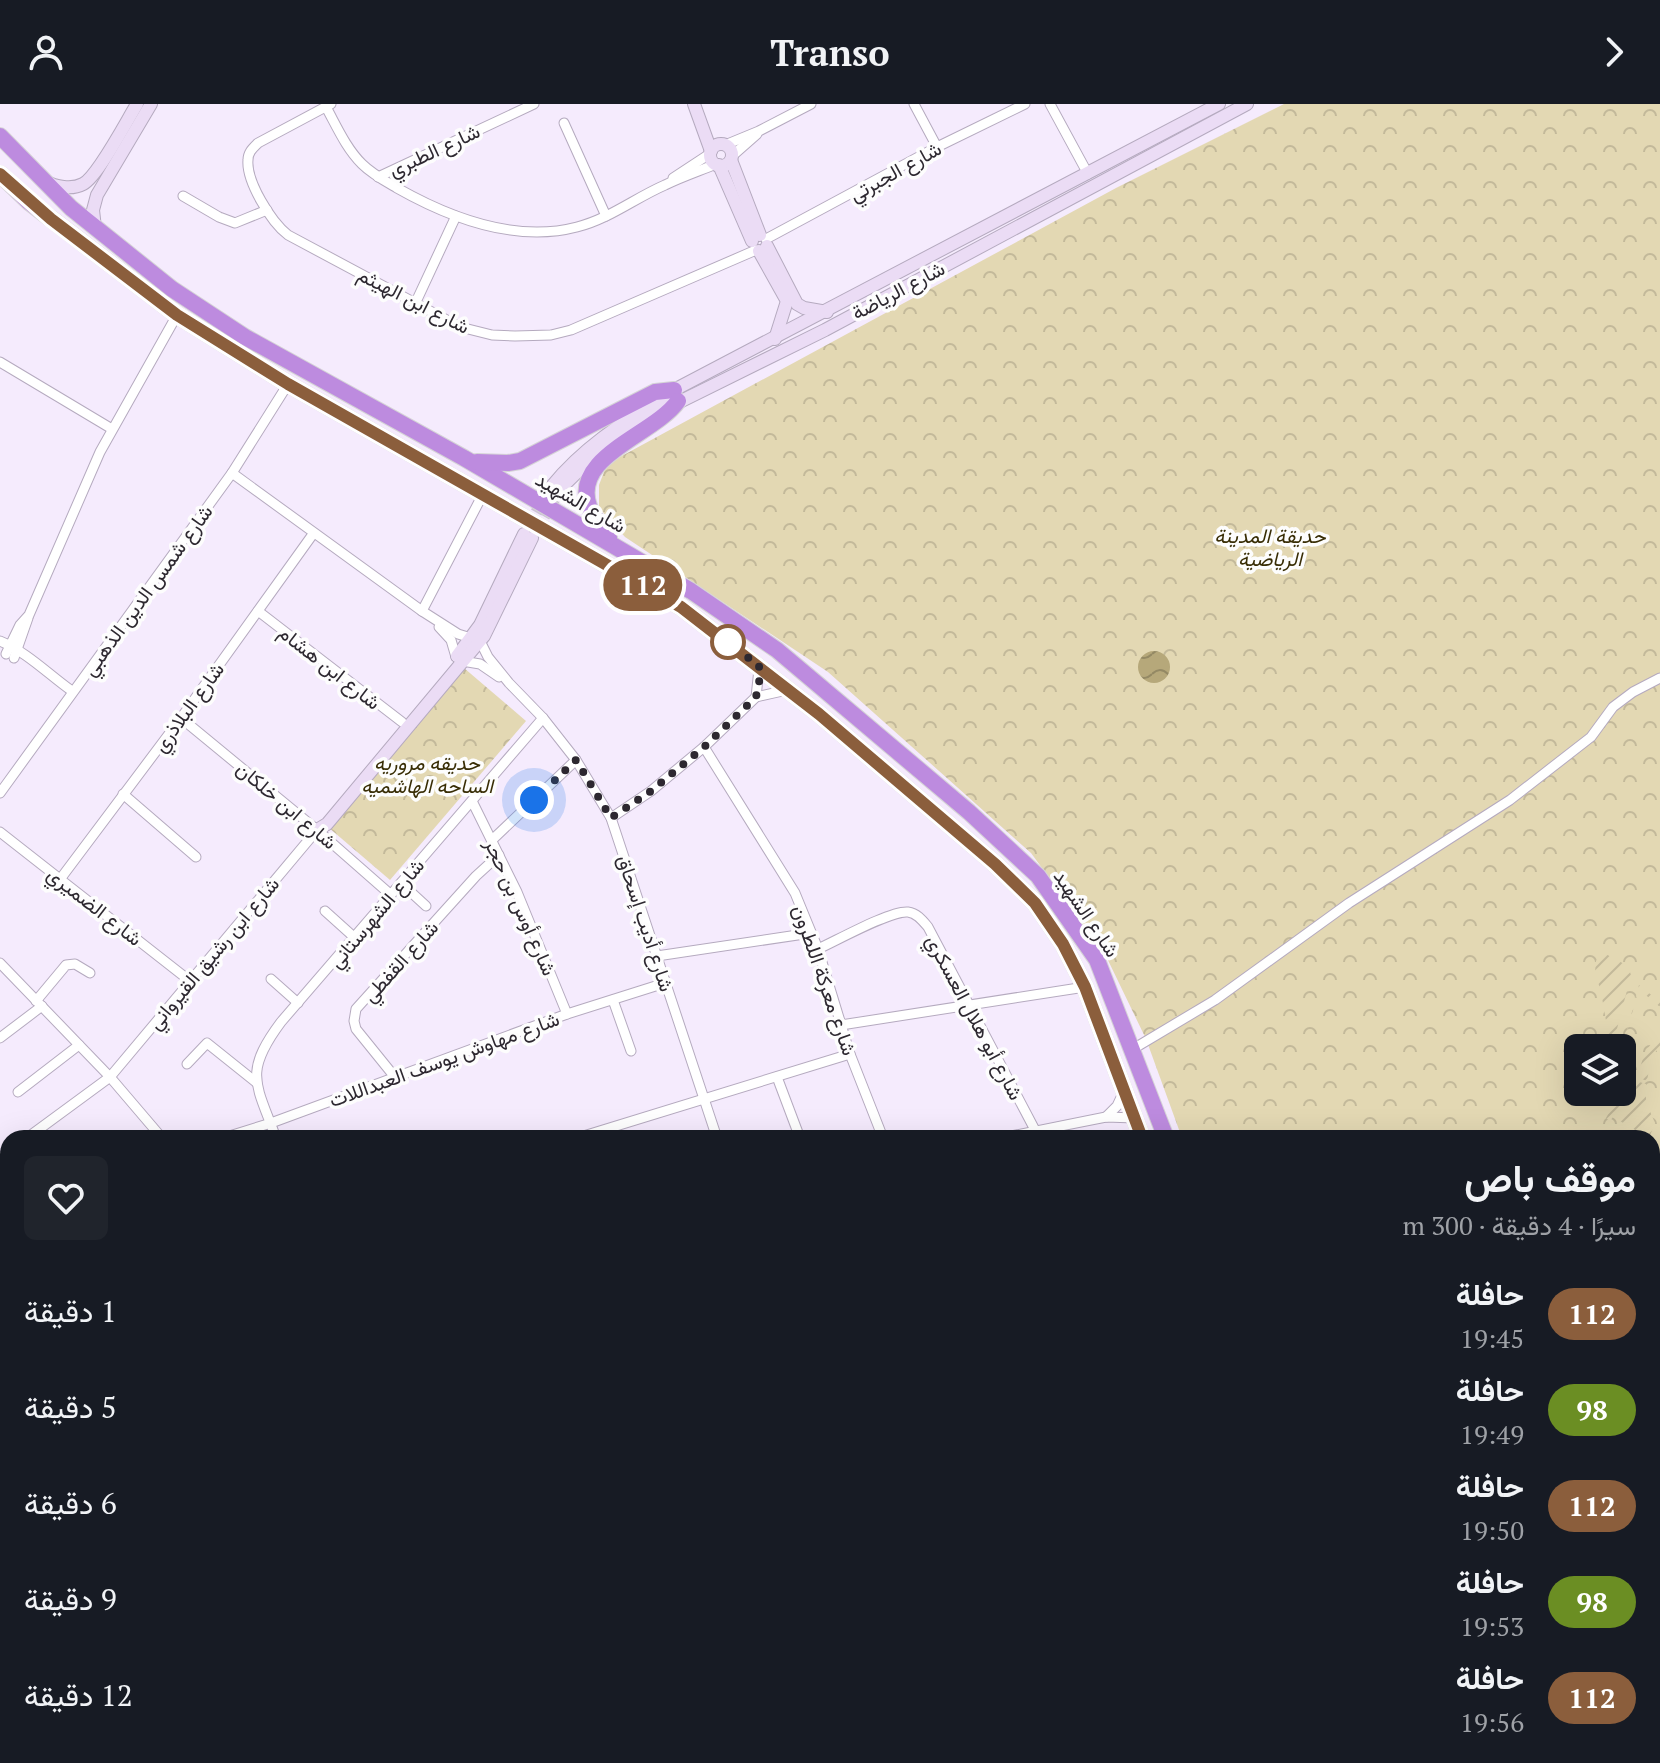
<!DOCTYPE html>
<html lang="ar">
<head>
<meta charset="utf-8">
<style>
  :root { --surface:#171b24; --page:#20242c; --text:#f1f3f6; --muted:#9ea1a6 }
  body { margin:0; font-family:"PT Serif",Vazirmatn,serif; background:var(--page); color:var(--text); direction:rtl; height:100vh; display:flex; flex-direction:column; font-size:30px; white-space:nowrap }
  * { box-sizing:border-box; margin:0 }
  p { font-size:26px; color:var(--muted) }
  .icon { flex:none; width:44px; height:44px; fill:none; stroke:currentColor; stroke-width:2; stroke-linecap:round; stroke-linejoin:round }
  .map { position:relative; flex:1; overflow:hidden; direction:ltr }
  .sheet { position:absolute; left:0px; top:1026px; width:1660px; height:634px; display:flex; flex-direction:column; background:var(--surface); border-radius:24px 24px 0 0; box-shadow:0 8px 32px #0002; direction:rtl }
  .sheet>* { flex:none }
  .badge { padding:0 16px; border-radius:26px; font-size:28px; line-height:52px }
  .buttons { position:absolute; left:1564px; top:930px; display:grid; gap:16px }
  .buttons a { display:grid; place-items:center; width:72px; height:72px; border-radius:12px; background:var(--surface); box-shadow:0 8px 32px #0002; font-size:40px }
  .you { position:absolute; width:40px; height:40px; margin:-20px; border:6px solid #fff; border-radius:50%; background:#1a73e8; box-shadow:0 0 0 12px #1a73e833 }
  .map>.badge { position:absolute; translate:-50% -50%; box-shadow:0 0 0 4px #fff }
  .round { display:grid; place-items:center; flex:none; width:84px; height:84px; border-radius:12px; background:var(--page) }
  .overview { display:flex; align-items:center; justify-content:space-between; height:136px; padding:0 24px }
  h1 { font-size:38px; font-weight:700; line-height:60px }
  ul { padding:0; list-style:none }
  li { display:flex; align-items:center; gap:24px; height:96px; padding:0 24px }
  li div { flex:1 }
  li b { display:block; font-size:30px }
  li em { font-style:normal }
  li .badge { min-width:88px; font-weight:700; text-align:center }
  header { display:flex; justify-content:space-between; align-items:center; height:104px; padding:0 24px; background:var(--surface); font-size:36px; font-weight:700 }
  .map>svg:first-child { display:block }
</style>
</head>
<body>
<header><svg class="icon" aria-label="forward" viewBox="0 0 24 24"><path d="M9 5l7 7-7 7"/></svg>Transo<svg class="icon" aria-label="person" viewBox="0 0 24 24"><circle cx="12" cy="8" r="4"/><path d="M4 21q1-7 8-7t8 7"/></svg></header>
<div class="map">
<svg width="1660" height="1659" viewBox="0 0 1660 1659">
  <defs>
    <pattern id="park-crowns" width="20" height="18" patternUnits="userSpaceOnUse" patternTransform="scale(2)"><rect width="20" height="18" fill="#e3d8b3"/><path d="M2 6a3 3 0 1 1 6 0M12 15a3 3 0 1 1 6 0" fill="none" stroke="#c3b99a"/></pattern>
    <pattern id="garden-furrows" width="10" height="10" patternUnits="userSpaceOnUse" patternTransform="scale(2)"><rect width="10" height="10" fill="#e3d8b3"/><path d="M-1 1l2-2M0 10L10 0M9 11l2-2" fill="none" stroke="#c3b99a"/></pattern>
    <pattern id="water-waves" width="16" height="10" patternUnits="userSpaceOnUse" patternTransform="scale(2)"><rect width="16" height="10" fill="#b6a87a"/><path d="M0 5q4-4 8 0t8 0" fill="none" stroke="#948964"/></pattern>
  </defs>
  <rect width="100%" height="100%" fill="#f5ebfd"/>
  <g fill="url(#park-crowns)" fill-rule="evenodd">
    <path d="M1284 0H1660V1236L1652 1276V1034H1182L1146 935 1105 850 1031 749 828 568 625 433 599 404V381L607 360 1116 84ZM1578 944H1622V988H1578Z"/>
    <polygon points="464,564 526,617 390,776 328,723"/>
  </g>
  <g fill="url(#garden-furrows)">
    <polygon points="1602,848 1628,862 1631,871 1612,944 1605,944 1608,928 1601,888 1595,868 1596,857"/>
    <polygon points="1639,881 1660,898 1660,903 1641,887 1638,888 1623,942"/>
    <polygon points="1657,932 1660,935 1660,942 1651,954 1647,977 1637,973 1645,948"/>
    <polygon points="1636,977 1646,980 1646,998 1655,1019 1649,1034 1613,1013 1610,1017 1606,1014 1613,1001"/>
  </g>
  <circle fill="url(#water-waves)" cx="1154" cy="563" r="16"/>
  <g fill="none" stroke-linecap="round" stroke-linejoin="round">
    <g stroke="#cdc4d4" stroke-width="12" stroke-dasharray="12 6" stroke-linecap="butt">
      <polyline points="527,424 552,382"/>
      <polyline points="535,428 560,385"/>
    </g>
    <g stroke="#b5aabf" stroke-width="11">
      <g id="street">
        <path d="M331 0 258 39C253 44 248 48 248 56 246 77 271 118 288 131L460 223 492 231 515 232 551 231 571 226 756 146"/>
        <polyline points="914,0 937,43"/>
        <polyline points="1050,0 1088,70"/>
        <path d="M326 3C337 23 346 44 362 60 372 70 385 77 397 84 450 114 516 139 577 123 609 115 635 94 665 81 681 73 699 67 716 60"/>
        <polyline points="564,19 606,112"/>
        <polyline points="725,41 759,27 811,0"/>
        <polyline points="732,52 757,30"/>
        <polyline points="378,73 534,0"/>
        <polyline points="673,74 711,49"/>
        <polyline points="183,92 219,113 235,119 267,106"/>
        <polyline points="766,135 937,43 1025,0"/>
        <polyline points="415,200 456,112"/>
        <polyline points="0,258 112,325"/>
        <polyline points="232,369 422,507 458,530 471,534"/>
        <polyline points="258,507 402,618"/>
        <polyline points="422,507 483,390"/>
        <polyline points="439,523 451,536 456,553"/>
        <path d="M0 537C27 548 48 570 72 587"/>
        <polyline points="480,537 488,553 509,579 543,614 576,656 611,714 717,1034"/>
        <polyline points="6,550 20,521 29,511 100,348 177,211"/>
        <polyline points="14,554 28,514"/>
        <polyline points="462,557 480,560 499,573"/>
        <polyline points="756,593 759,565"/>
        <polyline points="181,614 317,726 391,791"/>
        <polyline points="704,643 795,789 818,845 850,950 883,1034"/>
        <polyline points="0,689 232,369 288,280"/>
        <polyline points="123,690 196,753"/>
        <polyline points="472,697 517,788 567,910"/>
        <polyline points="611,714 651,687 704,643 756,593 787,586"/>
        <polyline points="0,728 190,877"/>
        <polyline points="492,736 576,656"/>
        <polyline points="61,774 181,614 313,430"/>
        <polyline points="401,779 426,802"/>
        <polyline points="325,807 355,834"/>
        <path d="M818 845C836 837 891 806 908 808 917 809 923 817 928 823L1035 1026"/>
        <polyline points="657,852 811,829"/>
        <polyline points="0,859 110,973 162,1034"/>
        <polyline points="271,875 298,899"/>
        <polyline points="613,896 631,947"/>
        <polyline points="36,897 66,861 75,860 90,869"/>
        <polyline points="841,921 1085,883"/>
        <polyline points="0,934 42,902"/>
        <polyline points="1133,945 1215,896 1349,799 1510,696 1591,633 1613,603 1633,588 1660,574"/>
        <polyline points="187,960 207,939 257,979"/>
        <polyline points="394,972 356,925 354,917 356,905 476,772 499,751"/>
        <polyline points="777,973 800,1034"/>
        <polyline points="18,988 79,941"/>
        <polyline points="1106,1013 1117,1002 1124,987"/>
        <polyline points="27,1034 110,973 317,726"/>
        <polyline points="223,1034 271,1019 567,910 665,879"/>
        <path d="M276 1034C256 979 243 969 281 918L543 614"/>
        <polyline points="577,1034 850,950"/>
        <polyline points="1001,1034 1106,1013 1135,1014"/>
        <polyline points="0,1054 8,1048"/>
        <polyline points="0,1193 8,1187"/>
        <polyline points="0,1331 8,1325"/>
        <polyline points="0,1457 8,1452"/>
        <polyline points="355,1652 356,1659"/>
        <polyline points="655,1652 656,1659"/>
        <polyline points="784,1652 785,1659"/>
        <polyline points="890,1652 891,1659"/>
        <polyline points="1000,1652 1001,1659"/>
        <polyline points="1193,1652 1203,1659"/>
        <polyline points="148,1659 184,1652"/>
      </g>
    </g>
    <g stroke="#b5aabf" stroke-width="14">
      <g id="secondary">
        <polyline points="694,0 711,47"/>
        <circle cx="721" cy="51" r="11"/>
        <polyline points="731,56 760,131"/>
        <polyline points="719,61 752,137"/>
        <path d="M45 77C55 83 72 86 83 80 98 72 126 18 137 0"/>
        <polyline points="95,124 93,106 97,91 151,0"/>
        <polyline points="767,142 797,200 804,204 827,208"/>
        <polyline points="759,147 787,197 775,235"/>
        <path d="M552 382C586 340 629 315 674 286L1219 0"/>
        <polyline points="560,385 605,341 645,315 825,226 1247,0"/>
        <polyline points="457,552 480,521 524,430"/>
        <polyline points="317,726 327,720 484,532 532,434"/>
        <polyline points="1652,1311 1660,1288"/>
        <polyline points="1652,1445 1660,1452"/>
        <polyline points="1652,1549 1660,1542"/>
        <polyline points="1652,1560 1660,1561"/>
        <polyline points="0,1564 8,1561"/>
        <polyline points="1652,1574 1660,1573"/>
        <polyline points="500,1652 501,1659"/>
        <polyline points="1124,1659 1124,1652"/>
        <polyline points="1425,1659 1431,1652"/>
        <polyline points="1528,1659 1531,1652"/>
        <polyline points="1577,1659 1581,1652"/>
      </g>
    </g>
    <g stroke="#d5d4d6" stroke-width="16">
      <g id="primary">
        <polyline points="1652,1381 1660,1358"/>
        <polyline points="1541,1659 1544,1652"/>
        <polyline points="1553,1659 1556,1652"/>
      </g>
    </g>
    <g stroke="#d5d4d6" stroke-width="18">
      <g id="highway">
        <polyline points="0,32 71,104 172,185 245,233 464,354 691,487 777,546 969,708 1038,772 1097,856 1166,1034"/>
        <polyline points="0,70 29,98 177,211 288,280 681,503 819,610 995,760 1035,799 1063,840 1085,883 1142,1034"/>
        <polyline points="477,358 508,359 520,357 655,288 674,286"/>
        <path d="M609 433C602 424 593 414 589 402 571 352 654 331 678 297"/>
        <polyline points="1652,1345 1660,1322"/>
        <polyline points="1568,1659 1571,1652"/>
      </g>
    </g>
    <use href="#street" stroke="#fff" stroke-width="9"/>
    <use href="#secondary" stroke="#ebdcf5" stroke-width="12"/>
    <use href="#primary" stroke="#d7b9ec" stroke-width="14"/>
    <use href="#highway" stroke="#bd8bdf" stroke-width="16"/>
    <g stroke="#d5d4d6" stroke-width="16" stroke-linecap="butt">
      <polyline id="primary-bridge" points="1652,1413 1660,1391"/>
    </g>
    <g stroke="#d5d4d6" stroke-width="18" stroke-linecap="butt">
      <polyline id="highway-bridge" points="1652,1513 1660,1528"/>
    </g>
    <use href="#primary-bridge" stroke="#d7b9ec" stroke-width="14"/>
    <use href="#highway-bridge" stroke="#bd8bdf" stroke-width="16"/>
  </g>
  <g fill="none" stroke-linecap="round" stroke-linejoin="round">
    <g stroke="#fff" stroke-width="18">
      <polyline id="line" points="0,70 51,115 177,211 288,280 681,503 819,610 995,760 1035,799 1063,840 1085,883 1142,1034"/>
    </g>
    <use href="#line" stroke="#8b5e3c" stroke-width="12"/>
    <polyline stroke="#2d2830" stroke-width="8" stroke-dasharray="0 14.4" points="534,696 576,656 611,714 651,687 704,643 756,593 760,573 759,562 728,538"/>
  </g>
  <circle fill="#fff" stroke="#8b5e3c" stroke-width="4" cx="728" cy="538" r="16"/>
  <g text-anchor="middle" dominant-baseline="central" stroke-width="7" stroke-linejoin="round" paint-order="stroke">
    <g font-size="20" fill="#2d2830" stroke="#fdfdfd">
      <text transform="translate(434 46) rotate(-25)">شارع الطبري</text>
      <text transform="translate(895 67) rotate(-29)">شارع الجبرتي</text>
      <text transform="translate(898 186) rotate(-28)">شارع الرياضة</text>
      <text transform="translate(414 196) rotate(27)">شارع ابن الهيثم</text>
      <text transform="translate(581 398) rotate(30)">شارع الشهيد</text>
      <text transform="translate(147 486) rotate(-54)">شارع شمس الدين الذهبي</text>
      <text transform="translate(330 563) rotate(38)">شارع ابن هشام</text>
      <text transform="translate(188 603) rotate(-54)">شارع البلاذري</text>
      <text transform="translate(287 701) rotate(40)">شارع ابن خلكان</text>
      <text transform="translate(95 802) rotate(38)">شارع الضميري</text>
      <text transform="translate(521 803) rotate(66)">شارع أوس بن حجر</text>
      <text transform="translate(376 809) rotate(-50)">شارع الشهرستاني</text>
      <text transform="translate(1087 809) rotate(56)">شارع الشهيد</text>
      <text transform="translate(646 819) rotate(72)">شارع أديب إسحاق</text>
      <text transform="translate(213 849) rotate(-50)">شارع ابن رشيق القيرواني</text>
      <text transform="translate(400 857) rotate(-48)">شارع القفطي</text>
      <text transform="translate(825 876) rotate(71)">شارع معركة اللطرون</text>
      <text transform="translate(975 913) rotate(62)">شارع أبو هلال العسكري</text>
      <text transform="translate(444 955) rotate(-20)">شارع مهاوش يوسف العبداللات</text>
    </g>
    <g font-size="20" font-style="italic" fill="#382d05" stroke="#fdfdfd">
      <text x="1270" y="431">حديقة المدينة<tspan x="1270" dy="23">الرياضية</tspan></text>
      <text x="427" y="658">حديقه مروريه<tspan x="427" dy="23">الساحه الهاشميه</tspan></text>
    </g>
  </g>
</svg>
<div class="buttons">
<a><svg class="icon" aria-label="layers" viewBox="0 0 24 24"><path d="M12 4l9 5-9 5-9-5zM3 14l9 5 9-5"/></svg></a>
</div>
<div class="you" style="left:534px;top:696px"></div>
<b class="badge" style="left:643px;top:481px;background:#8b5e3c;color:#fff">112</b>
<section class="sheet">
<div class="overview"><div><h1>موقف باص</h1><p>سيرًا · 4 دقيقة · 300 m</p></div><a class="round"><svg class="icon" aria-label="heart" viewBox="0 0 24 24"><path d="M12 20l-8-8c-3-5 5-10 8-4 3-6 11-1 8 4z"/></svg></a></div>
<ul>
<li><span class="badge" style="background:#8b5e3c;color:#fff">112</span><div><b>حافلة</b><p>19:45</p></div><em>1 دقيقة</em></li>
<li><span class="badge" style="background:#6b8e23;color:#fff">98</span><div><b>حافلة</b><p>19:49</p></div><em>5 دقيقة</em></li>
<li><span class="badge" style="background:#8b5e3c;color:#fff">112</span><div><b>حافلة</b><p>19:50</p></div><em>6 دقيقة</em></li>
<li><span class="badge" style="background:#6b8e23;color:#fff">98</span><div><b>حافلة</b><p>19:53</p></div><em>9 دقيقة</em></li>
<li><span class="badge" style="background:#8b5e3c;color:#fff">112</span><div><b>حافلة</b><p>19:56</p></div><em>12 دقيقة</em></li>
</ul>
</section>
</div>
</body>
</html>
